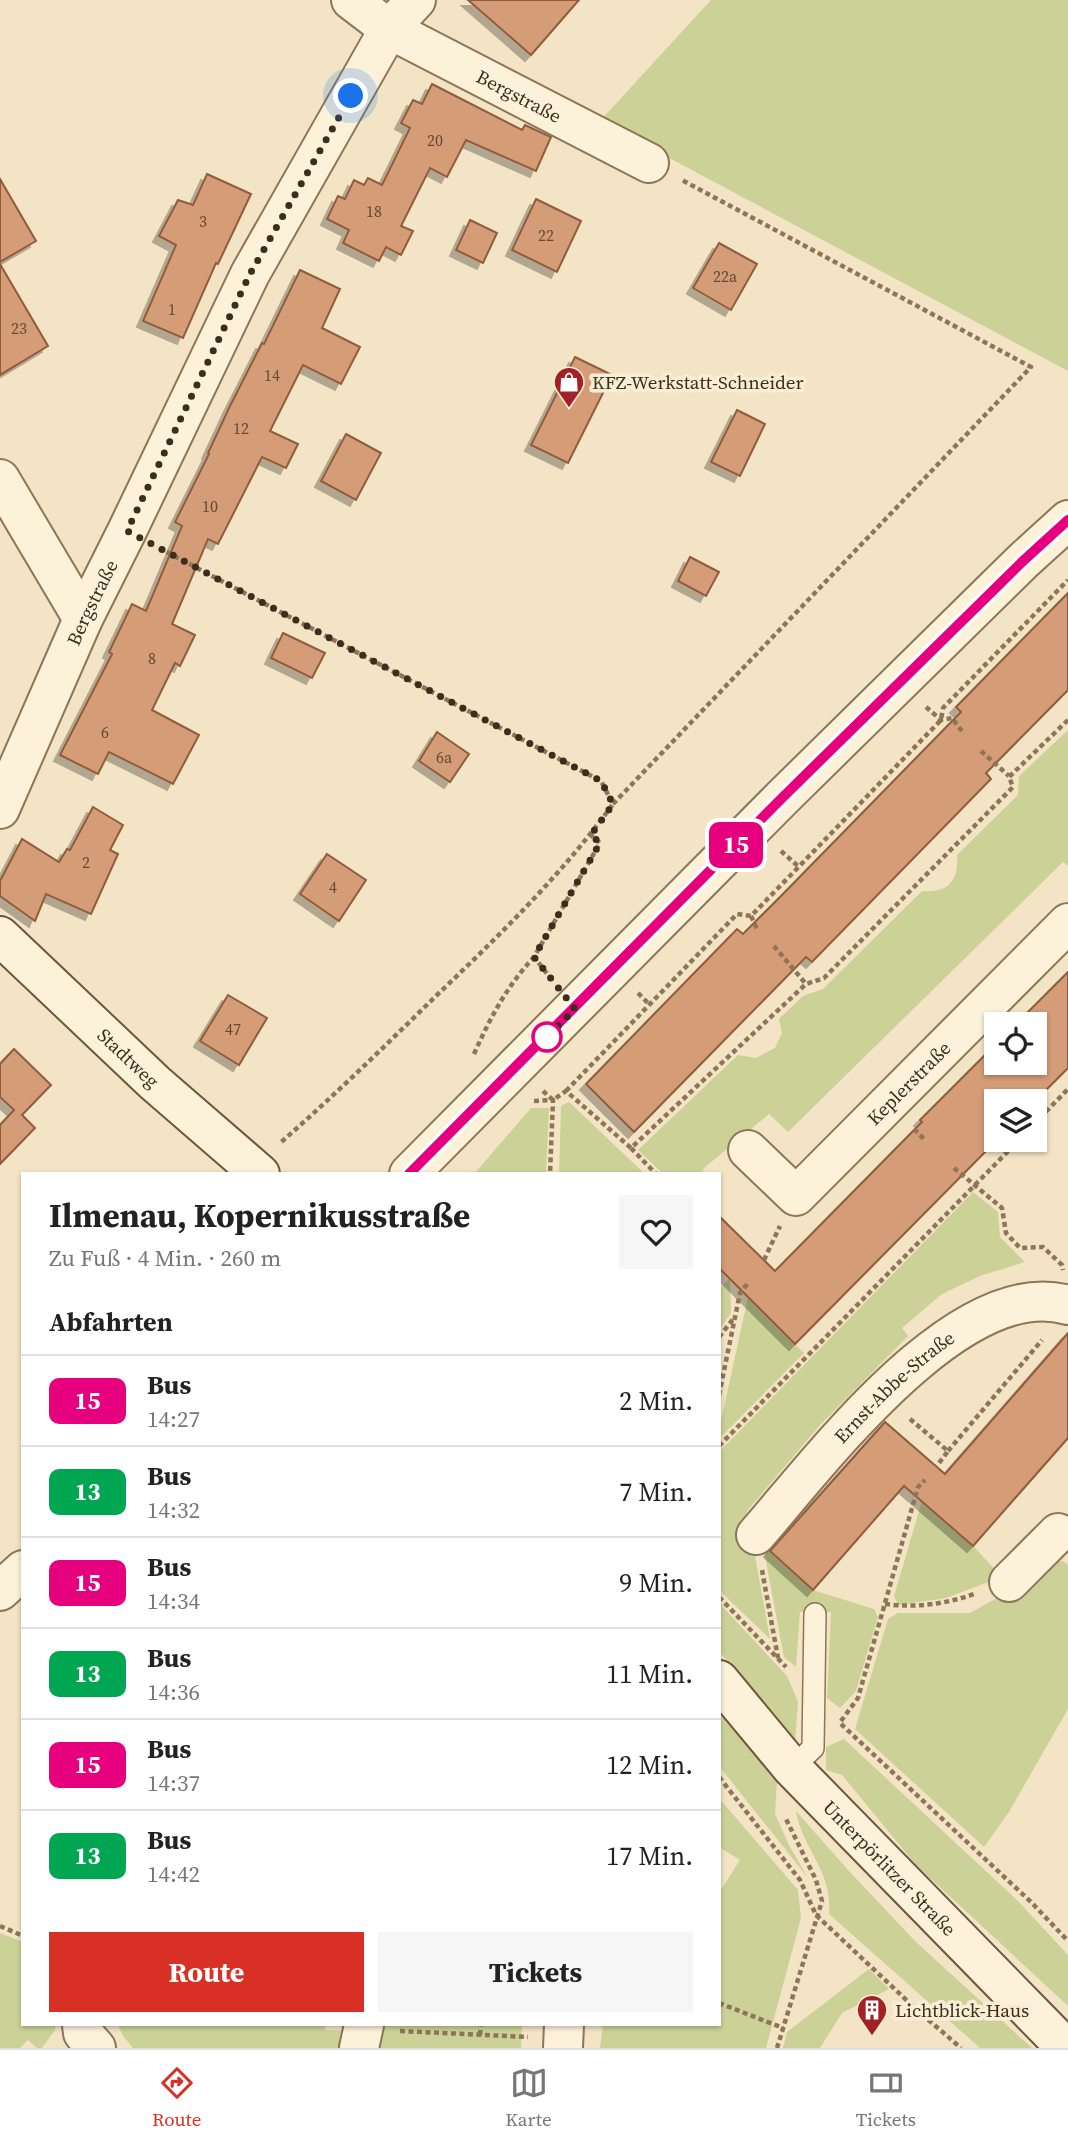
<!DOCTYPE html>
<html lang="de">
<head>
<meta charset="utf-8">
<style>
  :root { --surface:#fff; --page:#f6f6f6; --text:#222; --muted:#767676; --line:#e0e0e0; --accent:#d93025 }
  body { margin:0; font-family:"Source Serif 4",serif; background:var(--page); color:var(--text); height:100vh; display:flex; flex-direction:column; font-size:26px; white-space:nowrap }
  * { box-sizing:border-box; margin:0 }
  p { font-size:23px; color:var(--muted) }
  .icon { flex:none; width:38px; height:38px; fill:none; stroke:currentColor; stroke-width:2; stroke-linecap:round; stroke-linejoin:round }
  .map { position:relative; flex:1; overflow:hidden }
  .panel { position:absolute; left:21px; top:1172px; width:700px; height:854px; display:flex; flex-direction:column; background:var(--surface); border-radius:0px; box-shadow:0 2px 5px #0004 }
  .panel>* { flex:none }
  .badge { padding:0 14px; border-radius:10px; font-size:24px; line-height:46px }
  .controls { position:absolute; left:984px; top:1012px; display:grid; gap:14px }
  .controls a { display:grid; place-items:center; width:63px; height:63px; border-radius:0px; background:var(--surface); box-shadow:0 2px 5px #0004; font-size:35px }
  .you { position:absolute; width:35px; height:35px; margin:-18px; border:5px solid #fff; border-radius:50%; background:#1a73e8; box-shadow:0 0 0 10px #1a73e833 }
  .map>.badge { position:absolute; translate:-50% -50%; box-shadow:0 0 0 4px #fff }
  h2 { padding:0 28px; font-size:26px; line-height:63px }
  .round { display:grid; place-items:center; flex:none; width:74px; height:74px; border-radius:0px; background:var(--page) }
  .headline { display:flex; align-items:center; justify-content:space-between; height:119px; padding:0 28px }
  h1 { font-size:33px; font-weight:700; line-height:52px }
  .cta { display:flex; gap:14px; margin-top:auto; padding:14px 28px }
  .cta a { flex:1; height:80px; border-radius:0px; background:var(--accent); color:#fff; font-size:28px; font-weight:700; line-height:80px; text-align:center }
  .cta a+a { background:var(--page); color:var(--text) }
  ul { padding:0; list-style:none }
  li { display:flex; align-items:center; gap:21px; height:91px; padding:0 28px; border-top:2px solid var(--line) }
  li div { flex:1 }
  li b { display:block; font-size:26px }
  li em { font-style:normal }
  li .badge { min-width:77px; font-weight:700; text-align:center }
  .menu { display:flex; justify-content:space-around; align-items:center; height:98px; border-top:2px solid var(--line); background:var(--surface); font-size:19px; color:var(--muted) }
  .menu a { display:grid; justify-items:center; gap:4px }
  .menu .on { color:var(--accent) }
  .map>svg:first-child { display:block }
</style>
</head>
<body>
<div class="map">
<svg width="1068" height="2048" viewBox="0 0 1068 2048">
  <defs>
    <filter id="shadow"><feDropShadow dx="-6" dy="6" stdDeviation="0" flood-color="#0004"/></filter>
  </defs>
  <rect width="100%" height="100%" fill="#f2e4c4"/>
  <g fill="#ccd297">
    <polygon points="711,0 1068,0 1068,371 600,121"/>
    <path d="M1068 730V866L1063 862 788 1132 769 1114 704 1168 701 1174H663L638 1150 738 1055 756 1058 775 1048 782 1033 779 1019 803 996 823 989 922 891C948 893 959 881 957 855L1018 795 1019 776Z"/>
    <polygon points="569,1102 645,1174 559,1174 561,1106"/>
    <polygon points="531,1108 549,1108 546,1174 474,1174"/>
    <polygon points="973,1192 998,1212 1000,1237 1025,1262 980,1276 942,1294 902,1328 908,1336 821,1424 747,1511 770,1639 719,1590 719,1452"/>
    <polygon points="730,1278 731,1313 719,1330 719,1289"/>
    <polygon points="748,1297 804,1353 719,1439 719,1430"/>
    <polygon points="922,1501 973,1546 1002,1577 946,1598 898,1605 894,1596"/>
    <polygon points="763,1546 813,1590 874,1609 878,1617 856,1691 840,1708 827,1698 831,1612 800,1612 796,1667 784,1657"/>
    <polygon points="1063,1561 1068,1565 1068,1709 1009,1812 984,1847 855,1729 888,1619 898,1613 970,1613 1024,1583 1046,1562"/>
    <polygon points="719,1603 787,1676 798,1702 795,1742 719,1651"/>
    <polygon points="719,1711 777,1782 775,1814 789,1845 808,1878 719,1766"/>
    <polygon points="844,1739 1019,1902 1068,1955 1068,2006 916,1865 842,1775 826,1770 826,1747"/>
    <polygon points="719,1798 798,1890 801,1918 766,2048 600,2048 603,2025 719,2025 719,1893 740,1860 719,1847"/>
    <path d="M796 1811 848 1870 916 1942 1032 2048H980L829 1914C833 1871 802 1849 796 1811Z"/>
    <polygon points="0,1933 23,1942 23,2025 55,2025 55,2030 42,2048 37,2048 28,2040 20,2048 0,2048"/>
    <polygon points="869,1969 889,1989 842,2013 820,2048 783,2048 787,2032"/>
    <polygon points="118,2025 325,2025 325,2030 349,2031 342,2048 133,2048 123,2036"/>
    <polygon points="377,2025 522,2025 521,2048 375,2048"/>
  </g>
  <g fill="#d49c77" stroke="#915c3c" stroke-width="2" filter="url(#shadow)">
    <polygon points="468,0 579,0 531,55"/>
    <polygon points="432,84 522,130 525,125 551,137 536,171 466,140 447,177 430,168 401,226 413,231 401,255 386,247 379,261 343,243 349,230 327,219 338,196 345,199 354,180 364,185 368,178 382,185 410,128 401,123 413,100 422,104"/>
    <polygon points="207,174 251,194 218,264 216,263 183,338 143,321 176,245 159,236 178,200 193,205"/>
    <polygon points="0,179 36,241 0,262"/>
    <polygon points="536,199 581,221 557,272 512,250"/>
    <polygon points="470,220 497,233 483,263 456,250"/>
    <polygon points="719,243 757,264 731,310 693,288"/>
    <polygon points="0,264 48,346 0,375"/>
    <polygon points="300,270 340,289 322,328 360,347 341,384 303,365 270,431 298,444 286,468 262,457 218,544 208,539 172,624 195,635 180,666 175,663 152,710 199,735 173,784 109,752 98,774 60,755 112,654 109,652 132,604 146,611 182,526 175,522 209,454 208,453 229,408 262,343 264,344"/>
    <polygon points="575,357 612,375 568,463 531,445"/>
    <polygon points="737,410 765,424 740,476 711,462"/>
    <polygon points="346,434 381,453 356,500 321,481"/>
    <polygon points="690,557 719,572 706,596 678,581"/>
    <polygon points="1068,593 1068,690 986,773 991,779 812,962 806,957 634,1132 586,1084 737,929 743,934 783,894 961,712 956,707"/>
    <polygon points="283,633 325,653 312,678 271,658"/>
    <polygon points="437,732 469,754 450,782 419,761"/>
    <polygon points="93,807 123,825 110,850 118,854 91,914 46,894 35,921 0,896 0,881 22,839 59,862 67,849 70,850"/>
    <polygon points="327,854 366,880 339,921 300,894"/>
    <polygon points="1068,972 1068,1068 1034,1102 996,1101 996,1139 998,1139 795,1344 719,1268 719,1216 775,1271 922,1122 920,1120 996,1044 996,1062 1034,1062 1034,1024 1016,1024"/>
    <polygon points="228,995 267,1018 239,1065 200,1041"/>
    <polygon points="14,1049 51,1085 22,1115 35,1128 0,1164 0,1125 14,1110 0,1097 0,1064"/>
    <polygon points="1068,1333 1068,1438 973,1546 904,1486 813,1590 770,1551 885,1422 945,1474"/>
  </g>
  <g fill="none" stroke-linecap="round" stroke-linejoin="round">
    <g stroke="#8f7558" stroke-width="24">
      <polyline id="lane" points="792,1768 813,1748 815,1614"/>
    </g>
    <g stroke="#8f7558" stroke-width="42">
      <g id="street">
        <path id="s1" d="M351 0 389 29 649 163"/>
        <polyline points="0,479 83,619"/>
        <path id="s2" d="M0 809 83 619 127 531 250 274 389 29 416 0"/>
        <path id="s3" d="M748 1150 796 1196 1068 923"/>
        <polyline points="409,1174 782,798 1023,561 1068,520"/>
        <path id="s4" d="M756 1535C819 1463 960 1273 1068 1305"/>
        <polyline points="1009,1582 1058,1533"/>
        <polyline points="0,1591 23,1570"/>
        <polyline points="82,2025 83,2033 96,2048"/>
        <polyline points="359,2048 364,2025"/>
        <polyline points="563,2048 564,2025"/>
      </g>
    </g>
    <g stroke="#71553b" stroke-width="42">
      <g id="secondary">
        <path id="s5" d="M0 936 155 1083 260 1174"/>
        <path id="s6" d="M719 1680 792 1768 1066 2048"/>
      </g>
    </g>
    <g stroke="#8f7558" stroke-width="4.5" stroke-dasharray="5 3.5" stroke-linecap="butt">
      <path d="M159 548 601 781 613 804C563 873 501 934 439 993 387 1044 334 1096 279 1144"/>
      <polyline points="926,707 941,720 952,718 964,734"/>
      <polyline points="981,751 1009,776"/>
      <polyline points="613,804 1031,367 680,179"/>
      <polyline points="781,851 799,867"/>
      <polyline points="751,916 757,929"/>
      <polyline points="774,946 806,984"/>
      <polyline points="552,980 534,957 600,843 591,835"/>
      <polyline points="638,993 650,1005"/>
      <path d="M474 1054C490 1018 507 986 534 957"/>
      <polyline points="543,1091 553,1100 566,1091 631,1148 806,984 824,978 1013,787 1009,777 1068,720"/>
      <polyline points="566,1091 737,914 751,916 941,720 943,708 1068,580"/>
      <polyline points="534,1101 553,1100 550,1174"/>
      <polyline points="1034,1124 1068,1089"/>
      <polyline points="914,1129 924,1139"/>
      <polyline points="631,1148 656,1174"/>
      <polyline points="954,1168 1002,1208 1006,1233 1020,1248 1043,1247 1062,1265 1063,1270"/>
      <polyline points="764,1260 780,1226"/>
      <polyline points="719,1337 734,1318"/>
      <polyline points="719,1395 740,1293 749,1282"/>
      <polyline points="910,1419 948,1451 936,1467"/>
      <polyline points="719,1446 1020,1139"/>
      <polyline points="948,1451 1042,1340"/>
      <polyline points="762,1570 778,1658"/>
      <polyline points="719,1597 786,1667"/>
      <path d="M885 1604C917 1608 947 1604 977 1593"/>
      <polyline points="841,1721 858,1698 918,1487 925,1480"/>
      <polyline points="841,1724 1031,1902 1068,1941"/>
      <polyline points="719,1777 800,1880 816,1915 917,2010 961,2048"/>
      <polyline points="0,1926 23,1936"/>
      <polyline points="719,2003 783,2028"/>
      <polyline points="400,2031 528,2037"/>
      <polyline points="480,2035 481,2025"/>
      <polyline points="777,2048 822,1901 816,1880 785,1817"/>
    </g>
    <use href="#lane" stroke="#fcf1d9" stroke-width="21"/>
    <use href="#street" stroke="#fcf1d9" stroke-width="38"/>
    <use href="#secondary" stroke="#fcf1d9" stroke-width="38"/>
  </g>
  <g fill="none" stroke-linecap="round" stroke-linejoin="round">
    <g stroke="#fff" stroke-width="16">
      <polyline id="line" points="409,1174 782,798 1023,561 1068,520"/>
    </g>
    <use href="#line" stroke="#e6007e" stroke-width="10"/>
    <polyline stroke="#3e2d1e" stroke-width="7" stroke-dasharray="0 12.6" points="351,96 250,274 127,531 601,781 613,804 591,835 600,843 534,957 575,1009 547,1037"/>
  </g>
  <defs>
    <g id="shop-pin" transform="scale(1.575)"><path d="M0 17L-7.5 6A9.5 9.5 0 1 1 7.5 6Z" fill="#a42226" stroke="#f9eed5"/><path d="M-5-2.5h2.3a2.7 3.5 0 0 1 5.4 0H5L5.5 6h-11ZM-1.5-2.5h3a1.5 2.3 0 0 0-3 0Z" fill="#fff"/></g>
    <g id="building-pin" transform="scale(1.575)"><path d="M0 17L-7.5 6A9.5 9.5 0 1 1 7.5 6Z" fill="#a42226" stroke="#f9eed5"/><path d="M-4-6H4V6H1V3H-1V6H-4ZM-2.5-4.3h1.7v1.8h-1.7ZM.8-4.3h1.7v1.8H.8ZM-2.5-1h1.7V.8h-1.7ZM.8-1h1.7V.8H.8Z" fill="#fff"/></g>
  </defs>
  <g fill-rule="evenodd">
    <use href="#shop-pin" x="569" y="382"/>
    <use href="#building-pin" x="872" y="2010"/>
  </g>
  <circle fill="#fff" stroke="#e6007e" stroke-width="3.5" cx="547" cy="1037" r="14"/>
  <g text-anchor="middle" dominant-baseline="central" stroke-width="7" stroke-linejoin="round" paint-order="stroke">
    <g font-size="16" fill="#644934">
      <text x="435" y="140">20</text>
      <text x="374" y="211">18</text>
      <text x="203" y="221">3</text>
      <text x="546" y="235">22</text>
      <text x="725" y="276">22a</text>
      <text x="172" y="309">1</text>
      <text x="19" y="328">23</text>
      <text x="272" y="375">14</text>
      <text x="241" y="428">12</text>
      <text x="210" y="506">10</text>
      <text x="152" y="658">8</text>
      <text x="105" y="732">6</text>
      <text x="444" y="757">6a</text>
      <text x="86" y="862">2</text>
      <text x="333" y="887">4</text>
      <text x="233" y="1029">47</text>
    </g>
    <g font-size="19" fill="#3e2d1e" stroke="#f9eed5">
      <text stroke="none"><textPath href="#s1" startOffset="194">Bergstraße</textPath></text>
      <text stroke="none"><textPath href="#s2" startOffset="226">Bergstraße</textPath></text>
      <text stroke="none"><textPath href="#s5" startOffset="177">Stadtweg</textPath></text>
      <text stroke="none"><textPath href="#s3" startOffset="226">Keplerstraße</textPath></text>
      <text stroke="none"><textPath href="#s4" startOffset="203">Ernst-Abbe-Straße</textPath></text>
      <text stroke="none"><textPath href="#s6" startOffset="254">Unterpörlitzer Straße</textPath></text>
    </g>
    <g font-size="19" fill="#3e2d1e" stroke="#f9eed5" text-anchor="start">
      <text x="592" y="382">KFZ-Werkstatt-Schneider</text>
      <text x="895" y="2010">Lichtblick-Haus</text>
    </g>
  </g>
</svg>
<div class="controls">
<a><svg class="icon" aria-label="locate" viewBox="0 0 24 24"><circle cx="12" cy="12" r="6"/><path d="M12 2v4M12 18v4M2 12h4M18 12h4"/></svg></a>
<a><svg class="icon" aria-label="layers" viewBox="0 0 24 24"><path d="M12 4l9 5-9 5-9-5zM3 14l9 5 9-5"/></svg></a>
</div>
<div class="you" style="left:351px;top:96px"></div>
<b class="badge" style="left:736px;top:845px;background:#e6007e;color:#fff">15</b>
<section class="panel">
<div class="headline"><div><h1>Ilmenau, Kopernikusstraße</h1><p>Zu Fuß · 4 Min. · 260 m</p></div><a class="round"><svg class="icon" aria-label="heart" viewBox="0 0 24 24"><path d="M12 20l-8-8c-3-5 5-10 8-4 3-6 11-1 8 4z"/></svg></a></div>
<h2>Abfahrten</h2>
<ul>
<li><span class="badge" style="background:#e6007e;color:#fff">15</span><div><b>Bus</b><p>14:27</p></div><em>2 Min.</em></li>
<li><span class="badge" style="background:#00a651;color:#fff">13</span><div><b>Bus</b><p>14:32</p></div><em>7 Min.</em></li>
<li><span class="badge" style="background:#e6007e;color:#fff">15</span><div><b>Bus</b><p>14:34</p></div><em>9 Min.</em></li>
<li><span class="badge" style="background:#00a651;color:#fff">13</span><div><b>Bus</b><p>14:36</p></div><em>11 Min.</em></li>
<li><span class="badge" style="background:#e6007e;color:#fff">15</span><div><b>Bus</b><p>14:37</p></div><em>12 Min.</em></li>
<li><span class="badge" style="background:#00a651;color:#fff">13</span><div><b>Bus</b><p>14:42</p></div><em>17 Min.</em></li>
</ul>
<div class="cta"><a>Route</a><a>Tickets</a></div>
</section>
</div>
<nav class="menu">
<a class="on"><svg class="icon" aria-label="directions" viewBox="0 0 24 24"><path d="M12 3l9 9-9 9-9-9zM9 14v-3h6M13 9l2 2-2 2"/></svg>Route</a>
<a><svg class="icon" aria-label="map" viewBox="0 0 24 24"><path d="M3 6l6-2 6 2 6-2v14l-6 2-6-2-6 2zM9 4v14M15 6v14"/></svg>Karte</a>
<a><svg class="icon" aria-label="tickets" viewBox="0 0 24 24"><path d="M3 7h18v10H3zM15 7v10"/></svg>Tickets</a>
</nav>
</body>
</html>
